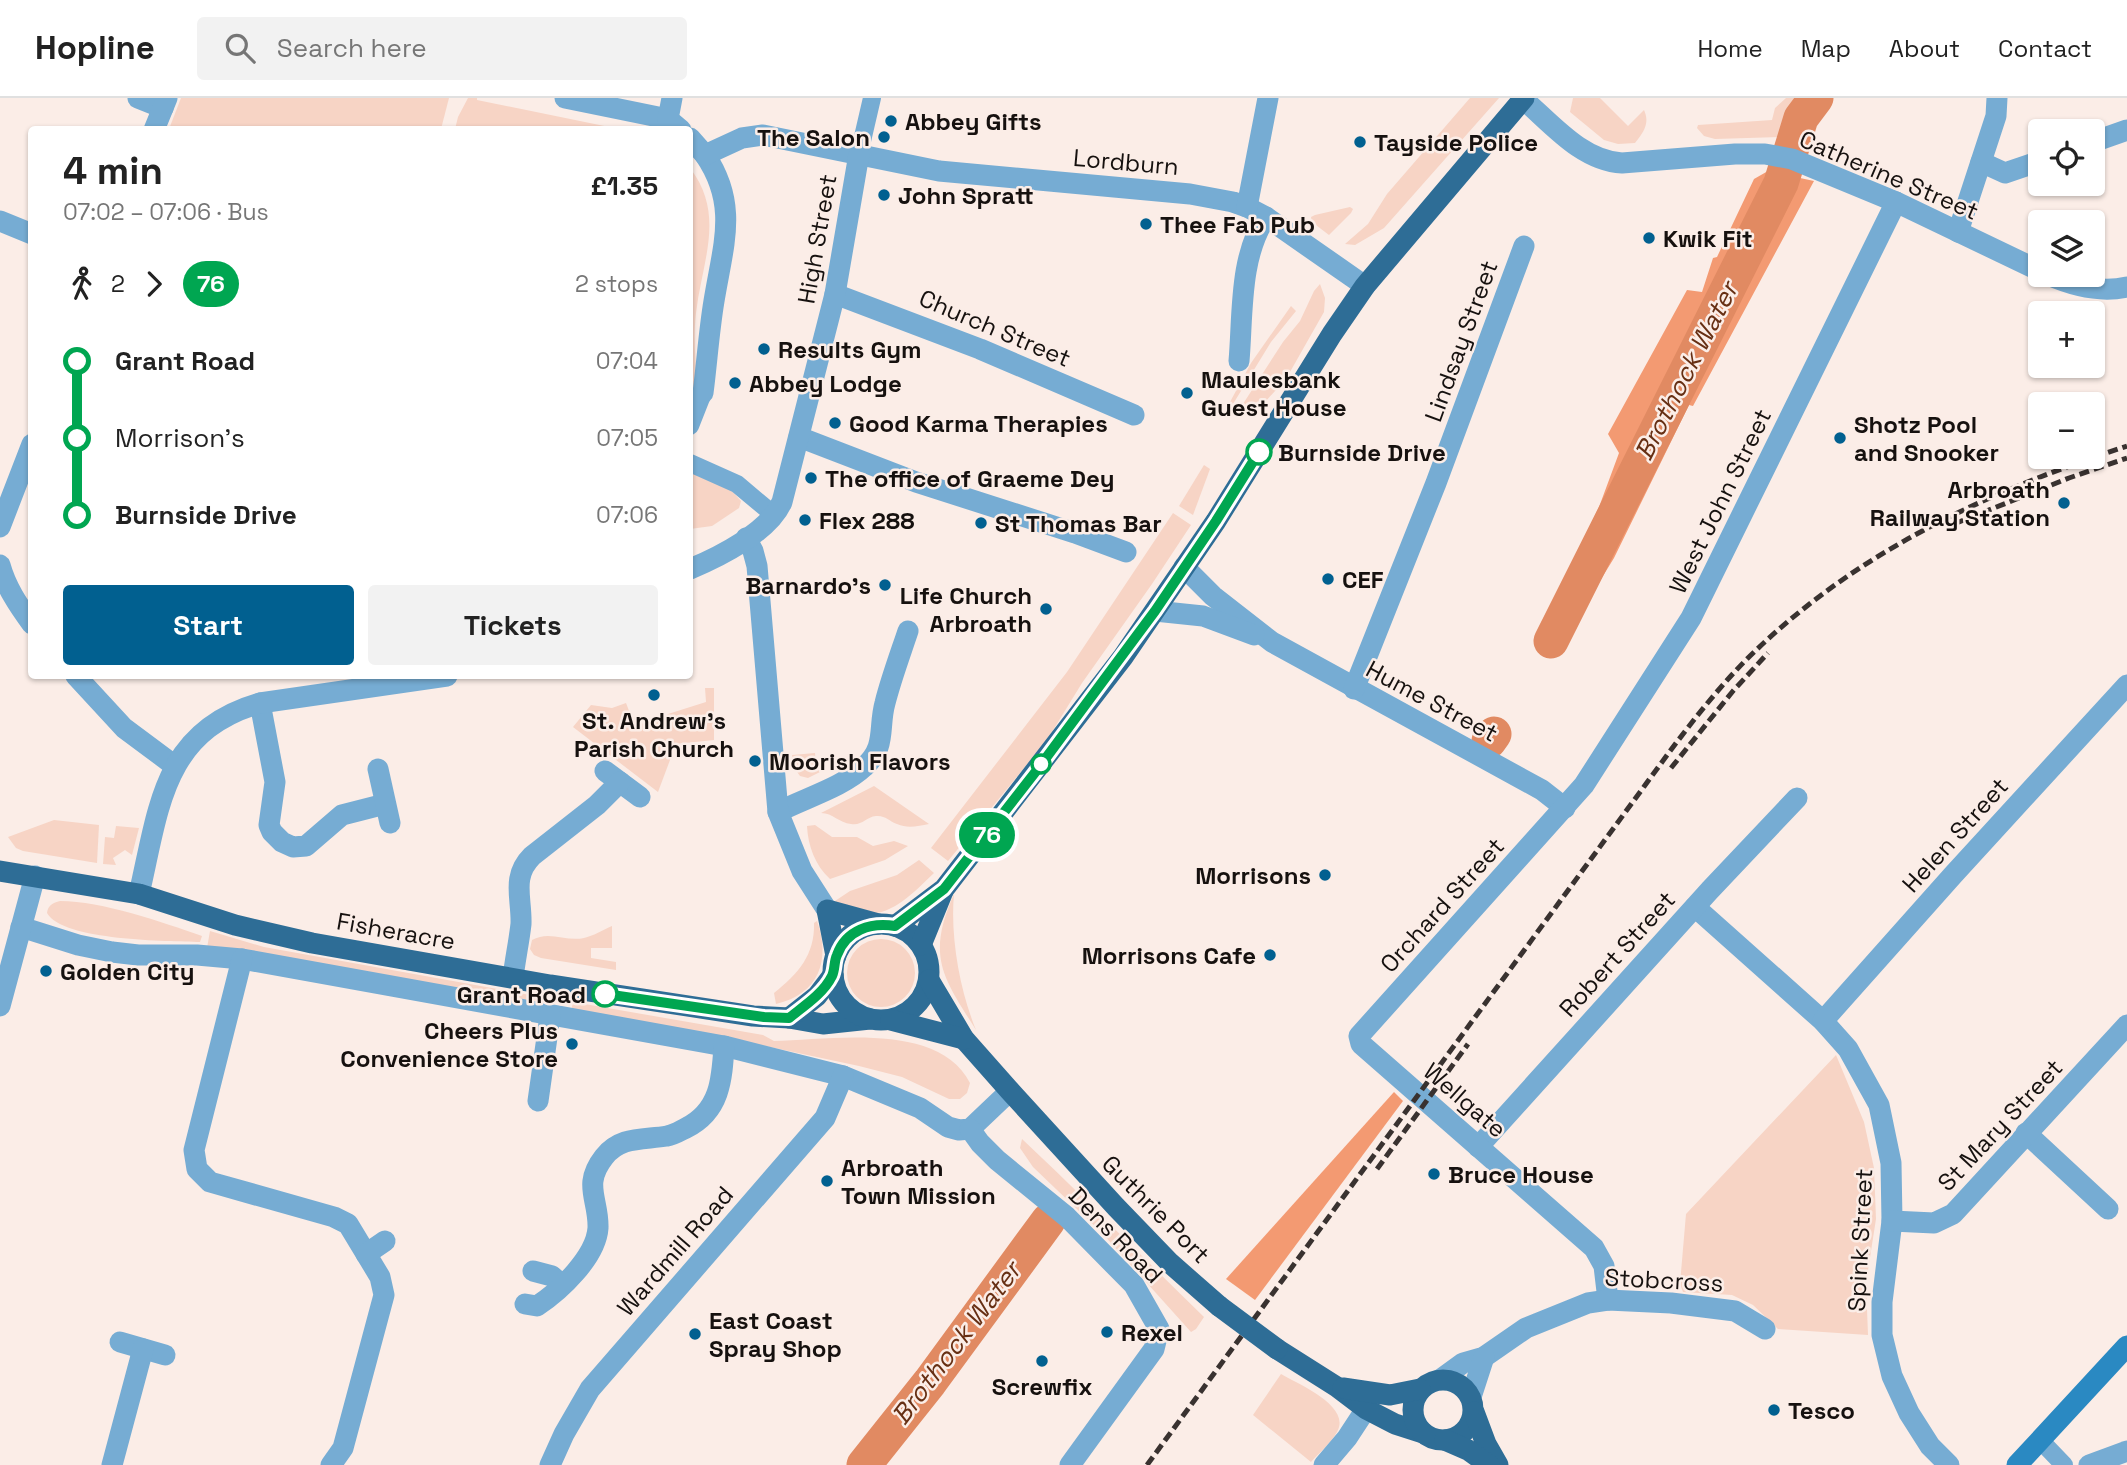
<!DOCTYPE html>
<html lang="en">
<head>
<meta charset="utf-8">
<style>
  :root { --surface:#fff; --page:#f2f2f2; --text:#222; --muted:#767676; --line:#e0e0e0; --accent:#016090 }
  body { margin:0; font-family:"Space Grotesk",sans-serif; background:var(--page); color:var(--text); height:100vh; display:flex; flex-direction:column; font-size:26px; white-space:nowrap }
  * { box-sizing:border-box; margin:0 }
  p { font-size:23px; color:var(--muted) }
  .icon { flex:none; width:38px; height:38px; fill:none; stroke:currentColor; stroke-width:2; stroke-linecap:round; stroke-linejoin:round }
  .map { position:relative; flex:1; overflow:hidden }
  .details { position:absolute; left:28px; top:28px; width:665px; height:553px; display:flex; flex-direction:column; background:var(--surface); border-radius:7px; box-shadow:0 2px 5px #0004 }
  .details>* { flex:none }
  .badge { padding:0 14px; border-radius:23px; font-size:24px; line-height:46px }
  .tools { position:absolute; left:2028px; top:21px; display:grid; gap:14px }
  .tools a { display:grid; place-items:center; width:77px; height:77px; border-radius:7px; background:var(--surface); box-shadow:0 2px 5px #0004; font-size:35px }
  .map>.badge { position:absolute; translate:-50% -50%; box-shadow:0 0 0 4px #fff }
  .legs { display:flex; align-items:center; gap:10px; height:77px; padding:0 35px; font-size:23px }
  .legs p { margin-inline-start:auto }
  .headline { display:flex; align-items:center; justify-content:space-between; height:119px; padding:0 35px }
  h1 { font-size:38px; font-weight:700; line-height:52px }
  .button { display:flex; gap:14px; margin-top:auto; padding:14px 35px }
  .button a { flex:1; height:80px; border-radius:7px; background:var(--accent); color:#fff; font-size:28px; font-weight:700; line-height:80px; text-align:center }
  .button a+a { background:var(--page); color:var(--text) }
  ul { padding:0 35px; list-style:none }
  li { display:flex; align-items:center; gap:24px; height:77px; font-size:26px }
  li i { display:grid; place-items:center; width:10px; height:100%; margin:0 9px; background:currentColor }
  li i::after { content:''; width:18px; height:18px; margin:-9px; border:5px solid; border-radius:50%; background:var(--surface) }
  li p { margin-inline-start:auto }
  li:first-child i { background:linear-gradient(#0000 50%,currentColor 0) }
  li:last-child i { background:linear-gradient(currentColor 50%,#0000 0) }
  header { display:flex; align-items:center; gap:42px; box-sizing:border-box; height:98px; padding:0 35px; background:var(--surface); border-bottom:2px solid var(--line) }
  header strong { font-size:33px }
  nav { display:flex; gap:38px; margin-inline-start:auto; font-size:24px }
  .search { width:490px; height:63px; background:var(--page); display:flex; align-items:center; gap:18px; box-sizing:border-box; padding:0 24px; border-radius:7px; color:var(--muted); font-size:26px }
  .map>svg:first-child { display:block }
</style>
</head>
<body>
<header>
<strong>Hopline</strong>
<div class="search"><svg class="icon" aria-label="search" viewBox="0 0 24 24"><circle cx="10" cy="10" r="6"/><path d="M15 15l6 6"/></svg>Search here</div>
<nav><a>Home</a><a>Map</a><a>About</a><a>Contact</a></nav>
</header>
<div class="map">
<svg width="2127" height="1367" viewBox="0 0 2127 1367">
  <rect width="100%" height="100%" fill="#fbede7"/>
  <g fill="#f7d4c5">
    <polygon points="181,0 449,0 441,31 169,31"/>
    <polygon points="468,0 477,0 477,2 619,31 455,31 458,19"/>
    <polygon points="1470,0 1499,0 1384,130 1355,147 1345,146 1368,126 1387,96"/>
    <path d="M1573 0H1600L1628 28 1644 12C1650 25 1644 34 1635 45L1618 46 1604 42 1570 14Z"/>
    <polygon points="1786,0 1805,0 1784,39 1715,41 1704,38 1697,30 1698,27 1772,22 1775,10"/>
    <path d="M690 70C726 117 702 163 696 215 693 240 696 266 697 291L690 289Z"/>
    <polygon points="1350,109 1353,111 1351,115 1329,137 1312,124 1311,119 1315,117"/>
    <polygon points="1320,186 1325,200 1324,214 1286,281 1254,316 1241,309 1283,244 1300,223 1314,193"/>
    <polygon points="1291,208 1296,213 1271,244 1233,306 1230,304 1251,265"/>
    <polygon points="1204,367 1210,371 1193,417 1179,408"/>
    <polygon points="690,373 731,392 741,403 739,410 712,428 690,431"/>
    <polygon points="1173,415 1191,427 1152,486 1082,585 1047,642 948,763 931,750 1067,574"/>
    <polygon points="705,590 714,590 714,642 676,646 658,694 573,629 591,607 612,610 626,605 631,618 636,620 640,619 644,629 660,623 668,616 706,604"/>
    <polygon points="815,655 816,668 822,673 808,680 800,678 795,671 792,657"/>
    <path d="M874 688 929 726C918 728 908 731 897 726 889 723 885 717 876 718 866 719 862 728 851 726 839 725 833 715 821 715Z"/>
    <polygon points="54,722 99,727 97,765 23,753 16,750 8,739"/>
    <path d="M815 727 832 739H857L873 748 894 743 908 748 885 762 830 781C815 767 808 748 807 728Z"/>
    <polygon points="116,728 139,730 132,757 125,752 113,760 116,767 103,766 105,739 114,740"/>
    <path d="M919 762 934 775C904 804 877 833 835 803L850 793 897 777Z"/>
    <path d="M954 796C950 839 960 893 976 932 943 879 926 859 954 796Z"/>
    <path d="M60 803C102 803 162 824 202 838L200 844C169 843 63 843 47 815 48 807 53 805 60 803Z"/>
    <path d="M817 823C831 862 819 896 776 906L774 895C798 876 815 857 814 825Z"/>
    <path d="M612 828V850H591V860L616 864V872L541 860 534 857 530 851 532 842C549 832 566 844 584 840 593 838 603 832 612 828Z"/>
    <polygon points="210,833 264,849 547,900 545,908 207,850"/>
    <circle cx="881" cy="875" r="34"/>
    <path d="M573 904 763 937 774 943C830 942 939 923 970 985L967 995 960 1001H949L902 979 859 968 765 948 571 914Z"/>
    <polygon points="1836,957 1864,1024 1874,1070 1876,1121 1866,1185 1868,1237 1778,1231 1753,1207 1732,1197 1683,1194 1680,1186 1686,1116"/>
    <path d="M1022 1041C1084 1099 1143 1160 1204 1219L1196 1231 1191 1234 1102 1135 1033 1069 1020 1050Z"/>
    <path d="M1281 1276C1298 1286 1352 1308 1337 1334 1331 1345 1319 1355 1311 1364L1253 1317Z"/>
  </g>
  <g fill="#f39a72">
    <polygon points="1768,73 1814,83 1693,308 1689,307 1614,460 1560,548 1538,537 1599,409 1619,355 1608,336 1687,192 1702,194 1713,160 1717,159 1754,81"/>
    <polygon points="1394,994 1403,1003 1255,1202 1226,1181"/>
  </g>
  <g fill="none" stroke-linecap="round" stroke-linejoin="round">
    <g stroke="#e18a62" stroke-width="35">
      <polyline points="1551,543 1781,85 1801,20 1816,0"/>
      <polyline points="1489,643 1494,636"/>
      <polyline points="864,1367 930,1284 1048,1123"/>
    </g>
    <g stroke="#76acd3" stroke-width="18">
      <polyline points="859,56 872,0"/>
      <polyline points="690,328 703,295"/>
      <polyline points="690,365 737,386 774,417"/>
      <polyline points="2040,1342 2064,1367"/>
    </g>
    <g stroke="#76acd3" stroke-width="21">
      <polyline points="138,0 163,10"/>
      <polyline points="565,0 668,21"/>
      <polyline points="154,32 167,0"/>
      <polyline points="2093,44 2127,32"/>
      <polyline points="1981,64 2005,75 2040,63"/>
      <polyline points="0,123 32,136"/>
      <polyline points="1958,134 1996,18 1997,0"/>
      <polyline points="835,196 980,251 1134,317"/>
      <path d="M1239 263C1243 217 1239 159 1266 119"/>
      <path d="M703 295C707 264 709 233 714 203 723 147 739 107 705 57"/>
      <polyline points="799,339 916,384 1075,435 1126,454"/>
      <polyline points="0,429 32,346"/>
      <path d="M0 467C6 489 18 507 32 526"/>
      <polyline points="1184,469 1213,498 1272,544 1542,692 1565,710"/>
      <polyline points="1155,513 1203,518 1254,537"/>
      <polyline points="76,578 124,630 175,668"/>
      <polyline points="1354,591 1436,385 1524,148"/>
      <polyline points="260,605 275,684 269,727 272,734 282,744 293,749 306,748 342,717 385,706"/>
      <polyline points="378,671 390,725"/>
      <polyline points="605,673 640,699"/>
      <path d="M778 714C805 700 843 689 864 669 887 649 878 630 885 605 891 581 900 557 908 533"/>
      <polyline points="1695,809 1823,923 1848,951 1879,1007 1891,1065 1892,1123 1882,1204 1882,1237 1892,1278 1909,1315 1930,1348 1949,1367"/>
      <polyline points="21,829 78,847 112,854 138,857 197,857 242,861 724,948 843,978 920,1010 948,1029 959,1032 970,1031 1010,993"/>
      <polyline points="242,861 194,1052 197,1071 210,1084 334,1119 348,1126 380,1179 384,1197 343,1350 331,1367"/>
      <path d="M513 880C515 862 519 844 521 826 522 800 511 779 532 758L597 707 620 684"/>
      <polyline points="538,1003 550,918"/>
      <polyline points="970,1031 980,1045 997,1062 1067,1119 1134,1187 1159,1231 1154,1251 1070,1367"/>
      <polyline points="2026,1035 2108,1111"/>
      <polyline points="1478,1049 1710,792 1797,700"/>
      <polyline points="1892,1123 1934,1125 1953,1116 2127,927"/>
      <polyline points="366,1156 385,1143"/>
      <polyline points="533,1173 552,1178 562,1187"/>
      <polyline points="1608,1202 1604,1168 1594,1150 1361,946 1359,938 1584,687 1691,520 1896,104"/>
      <path d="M525 1206 537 1208C560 1193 596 1159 598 1130 599 1101 582 1087 604 1059 620 1038 643 1042 667 1038 674 1037 680 1033 686 1030 720 1013 722 982 724 948"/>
      <polyline points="120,1244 165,1257"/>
      <polyline points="1441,1281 1463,1265 1484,1259 1526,1230 1588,1205 1608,1202 1671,1205 1735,1213 1765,1231"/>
      <polyline points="1471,1299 1484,1259"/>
      <polyline points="112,1367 143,1251"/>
      <polyline points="550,1367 564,1336 590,1291 825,1020 843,978"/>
      <polyline points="1324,1367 1347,1340 1366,1311"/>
      <polyline points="2089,1367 2127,1353"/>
    </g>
    <g stroke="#76acd3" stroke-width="21">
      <polyline points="672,0 668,21 681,32"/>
      <path d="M1523 1C1552 26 1582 63 1622 65L1735 56H1765L1792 61 1896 104 2040 173"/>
      <polyline points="690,40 705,57 742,40 763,37 939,73 1190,96 1233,104 1247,109 1266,119 1365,188"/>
      <polyline points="1247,109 1268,0"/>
      <path d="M2048 177C2073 188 2100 195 2127 189"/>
      <polyline points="746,440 753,453 757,468 778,714 802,773 827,812"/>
      <path d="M690 471C719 459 769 434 782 404L835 196 859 56"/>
      <path d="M139 796C159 711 162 633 260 605L447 578"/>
      <polyline points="0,908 35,778"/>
      <polyline points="1823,923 1953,777 2127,587"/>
    </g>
    <polyline stroke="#2a89c2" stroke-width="21" points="2017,1367 2127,1248"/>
    <g stroke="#2e6d96" stroke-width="21">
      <polyline points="0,773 139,796 235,827 312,845 550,887 753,918 789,920 823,926 870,921"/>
      <circle cx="881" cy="874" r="48"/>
      <polyline points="895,828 944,791 1123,559 1216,423 1332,236 1365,188 1524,0"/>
      <polyline points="921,847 943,793"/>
      <polyline points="836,858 827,812 878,826"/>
      <polyline points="929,882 964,941 1010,993 1116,1109 1170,1165 1219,1208"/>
      <polyline points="789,920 817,898 833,877"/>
      <polyline points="891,922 964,941"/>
      <polyline points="1277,1251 1337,1289 1366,1311 1395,1326 1423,1335"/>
      <circle cx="1443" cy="1312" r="30"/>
      <polyline points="1343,1290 1390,1297 1420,1291"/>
      <polyline points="1474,1314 1486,1346 1498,1367"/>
      <polyline points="1445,1342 1468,1352 1489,1367"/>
    </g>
    <g stroke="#393230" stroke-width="5" stroke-dasharray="10 5" stroke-linecap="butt">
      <polyline points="1954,426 2069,380 2127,360"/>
      <polyline points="1671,670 1733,593 1768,555"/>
      <polyline points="1377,1071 1468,946"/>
      <path d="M1147 1367 1632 705C1668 656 1703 606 1745 563 1853 455 1984 395 2127 348"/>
    </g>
    <polyline stroke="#2e6d96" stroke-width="21" points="1219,1208 1277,1251"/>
  </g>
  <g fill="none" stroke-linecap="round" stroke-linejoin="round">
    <g stroke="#fff" stroke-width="16">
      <path id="line-1" d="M605 896 764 919 789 920C804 908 823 896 832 878 835 872 834 863 837 857 846 832 871 824 895 828L944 791 1037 672 1155 513 1216 423 1259 354"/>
    </g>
    <use href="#line-1" stroke="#00a651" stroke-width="10"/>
  </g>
  <g fill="#016090" stroke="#fbede7" stroke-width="2.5">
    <circle cx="891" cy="23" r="7"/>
    <circle cx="884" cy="39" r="7"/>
    <circle cx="1360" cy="44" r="7"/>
    <circle cx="884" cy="97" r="7"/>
    <circle cx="1146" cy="126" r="7"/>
    <circle cx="1649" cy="140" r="7"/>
    <circle cx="764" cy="251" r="7"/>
    <circle cx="735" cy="285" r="7"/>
    <circle cx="1187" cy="295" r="7"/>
    <circle cx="835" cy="325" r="7"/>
    <circle cx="1840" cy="340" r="7"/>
    <circle cx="811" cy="380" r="7"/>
    <circle cx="2064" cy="405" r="7"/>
    <circle cx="805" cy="422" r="7"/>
    <circle cx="981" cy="425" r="7"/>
    <circle cx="1328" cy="481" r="7"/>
    <circle cx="885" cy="487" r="7"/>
    <circle cx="1046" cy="511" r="7"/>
    <circle cx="654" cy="597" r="7"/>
    <circle cx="755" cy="663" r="7"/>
    <circle cx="1325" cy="777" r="7"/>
    <circle cx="1270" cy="857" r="7"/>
    <circle cx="46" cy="873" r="7"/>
    <circle cx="572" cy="946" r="7"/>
    <circle cx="1434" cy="1076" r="7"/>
    <circle cx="827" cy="1083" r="7"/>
    <circle cx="1107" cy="1234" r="7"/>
    <circle cx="695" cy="1236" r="7"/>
    <circle cx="1042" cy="1263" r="7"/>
    <circle cx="1774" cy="1312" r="7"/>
  </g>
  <g fill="#fff" stroke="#00a651" stroke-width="3.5">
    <circle cx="1259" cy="354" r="12"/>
    <circle cx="1041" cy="666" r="9"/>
    <circle cx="605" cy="896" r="12"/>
  </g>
  <g text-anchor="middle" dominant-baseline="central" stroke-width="5" stroke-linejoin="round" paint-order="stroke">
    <g font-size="24" font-weight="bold" fill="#16110f" stroke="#fbede7" text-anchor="start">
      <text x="905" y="23">Abbey Gifts</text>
      <text x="870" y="39" text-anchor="end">The Salon</text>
      <text x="1374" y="44">Tayside Police</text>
      <text x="898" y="97">John Spratt</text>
      <text x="1160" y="126">Thee Fab Pub</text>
      <text x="1663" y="140">Kwik Fit</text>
      <text x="778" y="251">Results Gym</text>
      <text x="1201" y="281">Maulesbank<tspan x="1201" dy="28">Guest House</tspan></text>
      <text x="749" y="285">Abbey Lodge</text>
      <text x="849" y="325">Good Karma Therapies</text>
      <text x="1854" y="326">Shotz Pool<tspan x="1854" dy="28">and Snooker</tspan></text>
      <text x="825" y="380">The office of Graeme Dey</text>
      <text x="2050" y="391" text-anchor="end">Arbroath<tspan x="2050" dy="28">Railway Station</tspan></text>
      <text x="819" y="422">Flex 288</text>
      <text x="995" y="425">St Thomas Bar</text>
      <text x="1342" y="481">CEF</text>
      <text x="871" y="487" text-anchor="end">Barnardo's</text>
      <text x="1032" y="497" text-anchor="end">Life Church<tspan x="1032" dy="28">Arbroath</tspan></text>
      <text x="654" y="622" text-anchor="middle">St. Andrew's<tspan x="654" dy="28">Parish Church</tspan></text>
      <text x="769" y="663">Moorish Flavors</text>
      <text x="1311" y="777" text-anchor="end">Morrisons</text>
      <text x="1256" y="857" text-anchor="end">Morrisons Cafe</text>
      <text x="60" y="873">Golden City</text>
      <text x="558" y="932" text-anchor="end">Cheers Plus<tspan x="558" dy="28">Convenience Store</tspan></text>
      <text x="841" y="1069">Arbroath<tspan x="841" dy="28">Town Mission</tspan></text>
      <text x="1448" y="1076">Bruce House</text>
      <text x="709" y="1222">East Coast<tspan x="709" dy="28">Spray Shop</tspan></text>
      <text x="1121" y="1234">Rexel</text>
      <text x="1042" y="1288" text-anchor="middle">Screwfix</text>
      <text x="1788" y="1312">Tesco</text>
    </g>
    <g font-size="24" fill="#16110f" stroke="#fbede7">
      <text transform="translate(1126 64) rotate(5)">Lordburn</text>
      <text transform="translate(1889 77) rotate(23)">Catherine Street</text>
      <text transform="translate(817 141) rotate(-80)">High Street</text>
      <text transform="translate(995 230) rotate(23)">Church Street</text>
      <text transform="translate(1461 243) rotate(-70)">Lindsay Street</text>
      <text transform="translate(1720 403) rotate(-64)">West John Street</text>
      <text transform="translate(1432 603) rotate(28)">Hume Street</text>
      <text transform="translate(1955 737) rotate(-48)">Helen Street</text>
      <text transform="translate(1442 807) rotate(-48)">Orchard Street</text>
      <text transform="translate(396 833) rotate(10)">Fisheracre</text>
      <text transform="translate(1617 856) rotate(-48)">Robert Street</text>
      <text transform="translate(1465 1002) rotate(41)">Wellgate</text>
      <text transform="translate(2000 1027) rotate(-47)">St Mary Street</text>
      <text transform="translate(1156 1111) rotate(45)">Guthrie Port</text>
      <text transform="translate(1116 1137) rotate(46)">Dens Road</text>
      <text transform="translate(1860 1142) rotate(-87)">Spink Street</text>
      <text transform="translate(675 1153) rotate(-49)">Wardmill Road</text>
      <text transform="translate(1664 1182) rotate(3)">Stobcross</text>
    </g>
    <g font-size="24" font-weight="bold" fill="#16110f" stroke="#fbede7" text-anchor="start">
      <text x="1278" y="354">Burnside Drive</text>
      <text x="586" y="896" text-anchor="end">Grant Road</text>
    </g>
    <g font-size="26" font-style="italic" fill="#672f13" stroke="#fbede7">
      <text transform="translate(1686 273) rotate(-63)">Brothock Water</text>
      <text transform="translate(956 1245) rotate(-53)">Brothock Water</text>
    </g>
  </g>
</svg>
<div class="tools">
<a><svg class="icon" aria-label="locate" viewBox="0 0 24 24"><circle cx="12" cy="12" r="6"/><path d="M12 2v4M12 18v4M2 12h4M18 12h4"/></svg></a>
<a><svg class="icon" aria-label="layers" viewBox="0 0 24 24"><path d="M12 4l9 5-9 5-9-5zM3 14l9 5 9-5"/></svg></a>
<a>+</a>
<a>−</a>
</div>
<b class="badge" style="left:987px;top:737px;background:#00a651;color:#fff">76</b>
<section class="details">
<div class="headline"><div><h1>4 min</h1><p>07:02 – 07:06 · Bus</p></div><b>£1.35</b></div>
<div class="legs"><svg class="icon" aria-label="walk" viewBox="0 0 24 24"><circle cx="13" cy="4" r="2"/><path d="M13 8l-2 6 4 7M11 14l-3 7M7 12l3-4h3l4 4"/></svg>2<svg class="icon" aria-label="forward" viewBox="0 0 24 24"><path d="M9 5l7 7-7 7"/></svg><b class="badge" style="background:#00a651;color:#fff">76</b><p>2 stops</p></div>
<ul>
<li><i style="color:#00a651"></i><b>Grant Road</b><p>07:04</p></li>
<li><i style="color:#00a651"></i><span>Morrison's</span><p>07:05</p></li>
<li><i style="color:#00a651"></i><b>Burnside Drive</b><p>07:06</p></li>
</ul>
<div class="button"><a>Start</a><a>Tickets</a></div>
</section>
</div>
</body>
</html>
